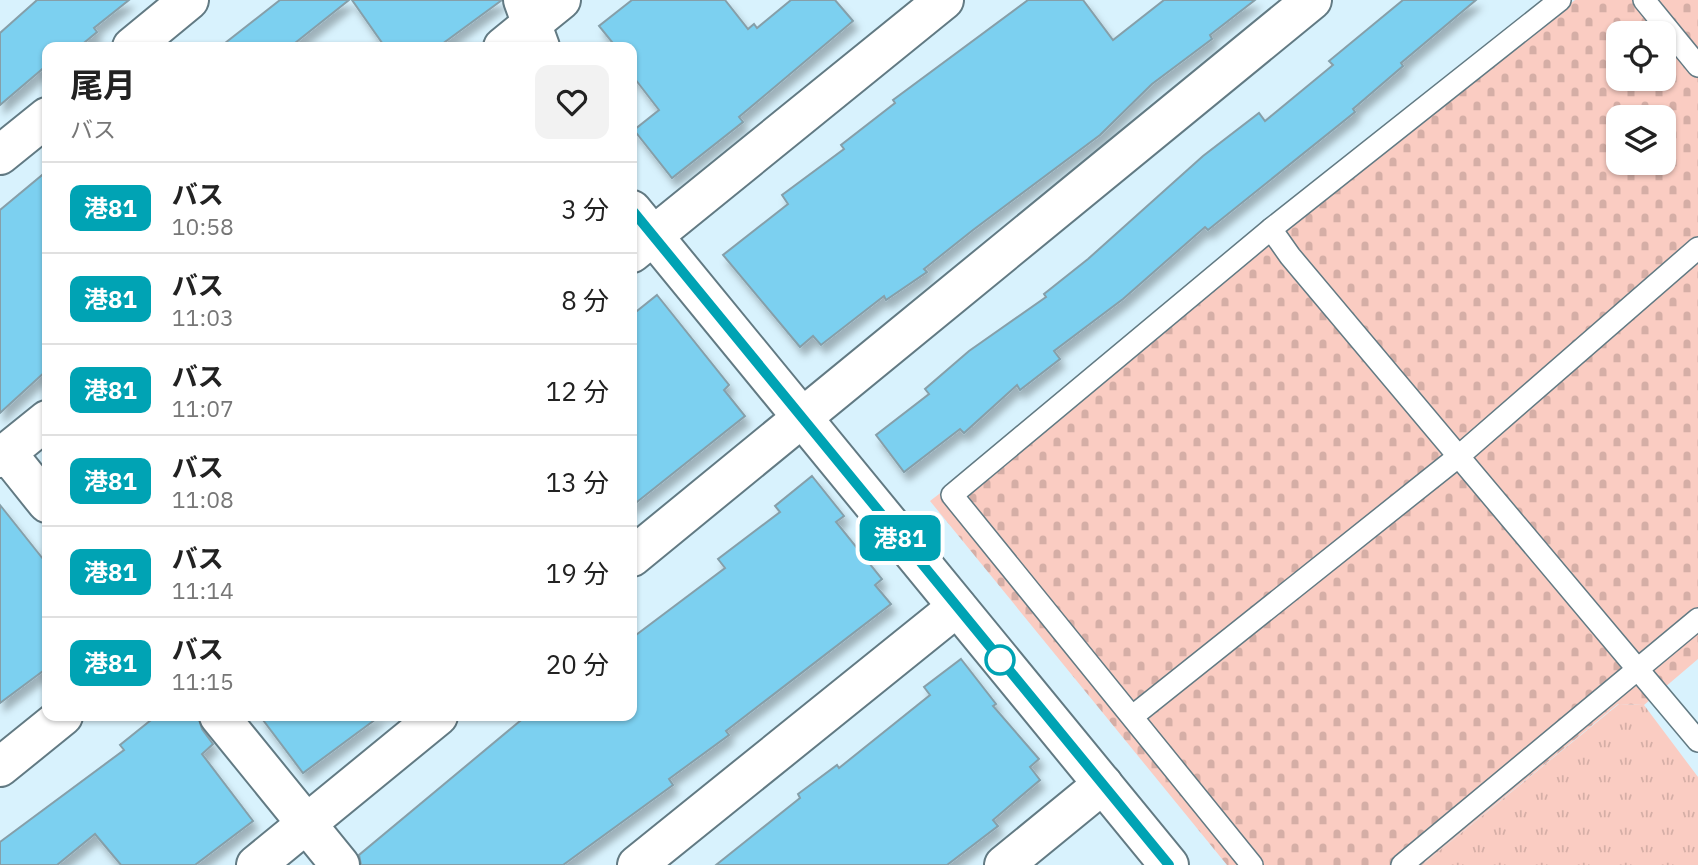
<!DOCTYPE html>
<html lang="ja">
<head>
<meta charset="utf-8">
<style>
  :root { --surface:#fff; --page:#f2f2f2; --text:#222; --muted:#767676; --line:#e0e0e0 }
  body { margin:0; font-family:"IBM Plex Sans","Noto Sans JP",sans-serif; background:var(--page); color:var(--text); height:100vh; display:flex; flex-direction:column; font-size:26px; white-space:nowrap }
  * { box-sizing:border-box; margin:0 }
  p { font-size:23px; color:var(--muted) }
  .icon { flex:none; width:38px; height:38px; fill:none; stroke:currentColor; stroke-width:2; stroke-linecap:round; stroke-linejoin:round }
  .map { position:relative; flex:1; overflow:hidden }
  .sheet { position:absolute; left:42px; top:42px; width:595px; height:679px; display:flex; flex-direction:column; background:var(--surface); border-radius:14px; box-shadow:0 2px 5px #0004 }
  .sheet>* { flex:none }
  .badge { padding:0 14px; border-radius:10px; font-size:24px; line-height:46px }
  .buttons { position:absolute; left:1606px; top:21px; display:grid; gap:14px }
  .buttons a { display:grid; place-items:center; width:70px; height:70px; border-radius:14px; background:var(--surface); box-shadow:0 2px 5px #0004; font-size:35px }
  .map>.badge { position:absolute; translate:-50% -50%; box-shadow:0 0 0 4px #fff }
  .round { display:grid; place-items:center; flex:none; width:74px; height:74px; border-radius:14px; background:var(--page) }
  .headline { display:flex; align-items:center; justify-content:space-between; height:119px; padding:0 28px }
  h1 { font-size:33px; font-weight:700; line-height:52px }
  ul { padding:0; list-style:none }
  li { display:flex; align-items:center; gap:21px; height:91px; padding:0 28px; border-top:2px solid var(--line) }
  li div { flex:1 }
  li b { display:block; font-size:26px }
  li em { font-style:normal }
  li .badge { min-width:77px; font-weight:700; text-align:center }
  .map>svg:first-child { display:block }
</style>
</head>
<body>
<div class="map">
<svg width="1698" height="865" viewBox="0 0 1698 865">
  <defs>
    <pattern id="grass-tufts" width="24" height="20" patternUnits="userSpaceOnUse" patternTransform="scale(1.75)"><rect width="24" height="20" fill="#faccc2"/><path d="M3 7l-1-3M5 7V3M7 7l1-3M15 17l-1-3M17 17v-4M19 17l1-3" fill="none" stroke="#d5aea6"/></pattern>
    <pattern id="cemetery-stones" width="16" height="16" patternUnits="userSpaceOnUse" patternTransform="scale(1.75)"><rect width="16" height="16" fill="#faccc2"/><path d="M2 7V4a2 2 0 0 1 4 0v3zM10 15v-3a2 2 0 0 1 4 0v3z" fill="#d5aea6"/></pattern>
    <filter id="shadow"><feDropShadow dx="4.5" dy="8" stdDeviation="3.5" flood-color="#0004"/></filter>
  </defs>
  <rect width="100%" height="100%" fill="#d8f2fd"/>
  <polygon fill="url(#grass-tufts)" points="1619,704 1644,705 1698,777 1698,865 1422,865"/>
  <path fill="url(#cemetery-stones)" fill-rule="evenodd" d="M1575 0H1698V659L1644 705 1618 704 1422 865H1227L930 501ZM1619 33H1664V79H1619ZM1619 117H1664V163H1619Z"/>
  <g fill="#7bd0f0" stroke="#869fa9" stroke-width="2" filter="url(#shadow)">
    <polygon points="37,0 129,0 94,28 97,32 79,47 47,47 47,65 0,105 0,33"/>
    <polygon points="280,0 349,0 290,47 220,47"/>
    <polygon points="352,0 502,0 438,47 385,47"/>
    <polygon points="632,0 725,0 748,29 754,24 757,28 791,0 835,0 853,21 739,117 743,122 672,178 634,130 659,110 632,75 632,47 616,47 599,26"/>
    <polygon points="1028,0 1083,0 1113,40 1164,0 1255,0 1210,35 1212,39 1152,84 1100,135 973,230 924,269 927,272 886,300 884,296 821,345 813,336 800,347 723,255 788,204 782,195 844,149 841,145 895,103 893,100"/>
    <polygon points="1403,0 1476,0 1401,63 1403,66 1353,109 1355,112 1208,230 1205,227 1123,299 1054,351 1060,359 1020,390 1017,385 964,433 960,429 904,472 876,435 929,394 925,389 969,351 1046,297 1044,294 1088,259 1203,156 1259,113 1265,121 1333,65 1329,61"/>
    <polygon points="47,171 47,370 0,413 0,210"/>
    <polygon points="657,295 729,385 724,390 745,416 632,506 632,315"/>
    <polygon points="812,476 844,516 836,522 882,579 875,585 891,604 726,731 729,735 669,779 673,785 563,865 361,865 359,855 526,716 632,716 632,638 725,568 718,559 780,512 775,506"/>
    <polygon points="0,505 47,564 47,668 0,703"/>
    <polygon points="961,659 996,704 993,706 1039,759 1030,767 1040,780 993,820 998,826 947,865 716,865 800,798 798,794 837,765 839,768 930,695 924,687"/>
    <polygon points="156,716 198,716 202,729 213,744 202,754 253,821 195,865 121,865 95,834 57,865 0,865 0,842 124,750 120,745"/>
    <polygon points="260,716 380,716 303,773"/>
  </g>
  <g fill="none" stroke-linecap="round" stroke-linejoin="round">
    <g stroke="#627a83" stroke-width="24">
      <g id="lane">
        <polyline points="1644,0 1698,66"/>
        <polyline points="1271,229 1290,256 1698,741"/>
        <polyline points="1133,716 1459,456 1698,248"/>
        <polyline points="1252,865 952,495 1271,229 1560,0"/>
        <polyline points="1402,865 1698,619"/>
      </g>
    </g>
    <g stroke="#627a83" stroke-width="42">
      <g id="street">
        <polyline points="132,47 189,0"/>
        <polyline points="503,47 561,0"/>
        <polyline points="0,155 47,117"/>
        <polyline points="632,253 944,0"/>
        <polyline points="7,453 47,503"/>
        <polyline points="0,458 47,420"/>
        <polyline points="632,557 1312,0"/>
        <polyline points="219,716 340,865"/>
        <polyline points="0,767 63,716"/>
        <polyline points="256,865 438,716"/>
        <polyline points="637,865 957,607"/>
        <polyline points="1004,865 1103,784"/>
      </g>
    </g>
    <g stroke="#627a83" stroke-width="42">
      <g id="secondary">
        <polyline points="523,0 540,47"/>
        <polyline points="632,210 1169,865"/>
      </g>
    </g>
    <use href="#lane" stroke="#fff" stroke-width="21"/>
    <use href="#street" stroke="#fff" stroke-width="38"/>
    <use href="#secondary" stroke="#fff" stroke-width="38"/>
  </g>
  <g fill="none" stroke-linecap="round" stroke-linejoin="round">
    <g stroke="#fff" stroke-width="16">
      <polyline id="line" points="632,210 1169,865"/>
    </g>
    <use href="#line" stroke="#00a3b4" stroke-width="10"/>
  </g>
  <circle fill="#fff" stroke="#00a3b4" stroke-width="3.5" cx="1000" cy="660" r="14"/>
</svg>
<div class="buttons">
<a><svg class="icon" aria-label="locate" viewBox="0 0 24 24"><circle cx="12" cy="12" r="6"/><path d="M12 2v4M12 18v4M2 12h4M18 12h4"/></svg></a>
<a><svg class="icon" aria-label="layers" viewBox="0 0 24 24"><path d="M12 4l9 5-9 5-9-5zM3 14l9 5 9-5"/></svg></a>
</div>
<b class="badge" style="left:900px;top:538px;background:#00a3b4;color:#fff">港81</b>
<section class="sheet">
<div class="headline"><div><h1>尾月</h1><p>バス</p></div><a class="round"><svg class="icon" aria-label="heart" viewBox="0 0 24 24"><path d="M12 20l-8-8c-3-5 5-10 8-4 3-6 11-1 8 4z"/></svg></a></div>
<ul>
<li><span class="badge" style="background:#00a3b4;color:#fff">港81</span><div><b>バス</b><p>10:58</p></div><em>3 分</em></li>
<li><span class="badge" style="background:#00a3b4;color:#fff">港81</span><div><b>バス</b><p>11:03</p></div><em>8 分</em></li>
<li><span class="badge" style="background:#00a3b4;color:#fff">港81</span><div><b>バス</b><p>11:07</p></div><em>12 分</em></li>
<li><span class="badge" style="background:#00a3b4;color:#fff">港81</span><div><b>バス</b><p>11:08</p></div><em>13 分</em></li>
<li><span class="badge" style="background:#00a3b4;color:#fff">港81</span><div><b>バス</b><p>11:14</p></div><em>19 分</em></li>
<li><span class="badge" style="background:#00a3b4;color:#fff">港81</span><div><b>バス</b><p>11:15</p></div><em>20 分</em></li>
</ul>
</section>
</div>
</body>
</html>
